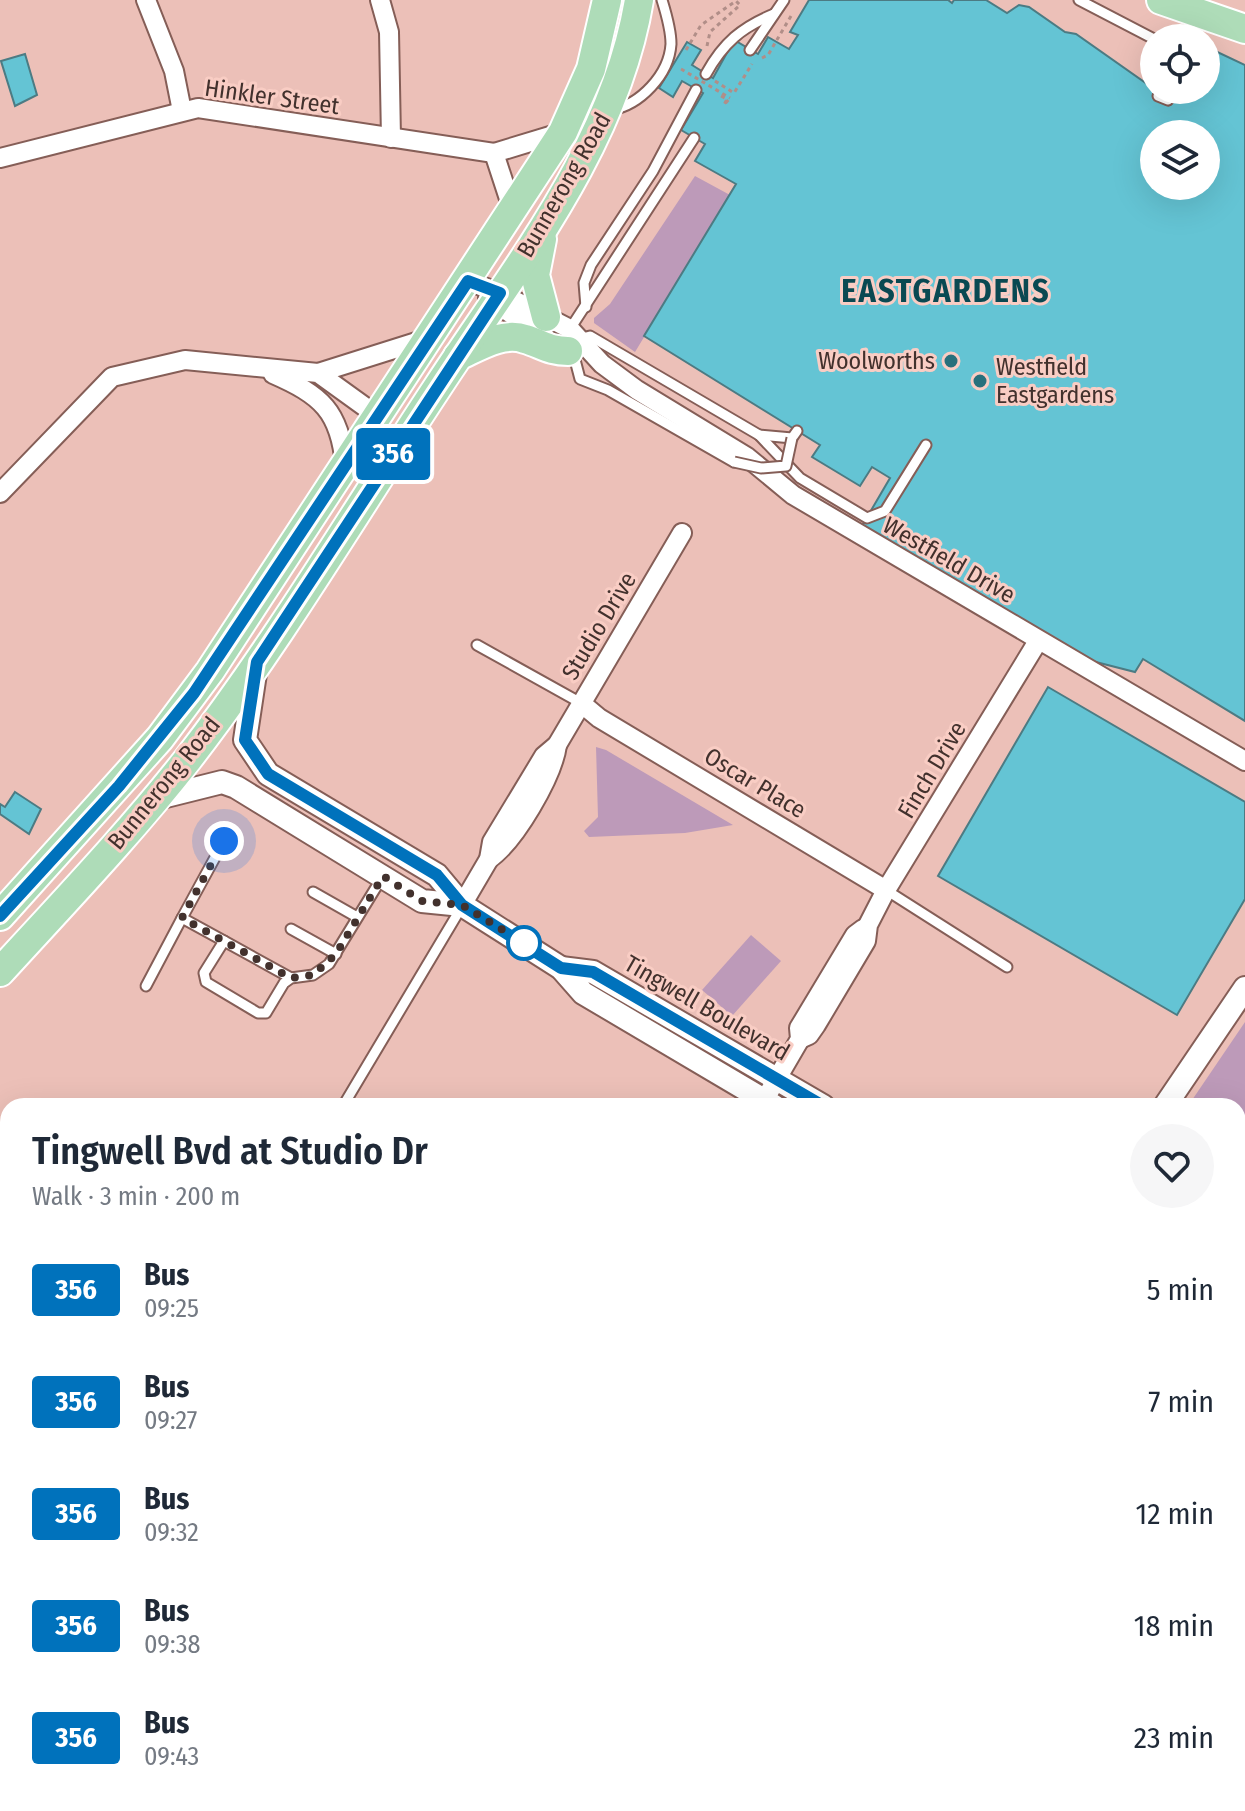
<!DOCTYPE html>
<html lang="en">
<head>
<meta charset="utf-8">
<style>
  :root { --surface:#fff; --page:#f6f6f7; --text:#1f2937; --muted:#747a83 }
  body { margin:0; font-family:"Fira Sans Condensed",sans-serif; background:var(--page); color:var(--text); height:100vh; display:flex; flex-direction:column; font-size:30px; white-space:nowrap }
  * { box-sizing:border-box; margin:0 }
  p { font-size:26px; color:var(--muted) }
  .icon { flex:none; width:44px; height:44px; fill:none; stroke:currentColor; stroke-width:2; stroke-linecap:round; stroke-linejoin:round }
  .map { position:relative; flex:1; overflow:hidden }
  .side { position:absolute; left:0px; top:1098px; width:1246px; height:714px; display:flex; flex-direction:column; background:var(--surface); border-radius:24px 24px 0 0; box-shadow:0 8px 32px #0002 }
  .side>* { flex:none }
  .badge { padding:0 16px; border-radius:6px; font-size:28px; line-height:52px }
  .fabs { position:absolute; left:1140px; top:24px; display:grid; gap:16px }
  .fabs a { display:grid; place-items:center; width:80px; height:80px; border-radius:50%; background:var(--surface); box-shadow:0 8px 32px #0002; font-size:40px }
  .you { position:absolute; width:40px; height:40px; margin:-20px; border:6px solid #fff; border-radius:50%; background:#1a73e8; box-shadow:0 0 0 12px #1a73e833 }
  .map>.badge { position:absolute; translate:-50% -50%; box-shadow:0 0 0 4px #fff }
  .round { display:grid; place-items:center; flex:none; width:84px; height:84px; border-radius:42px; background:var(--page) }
  .overview { display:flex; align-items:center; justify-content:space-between; height:136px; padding:0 32px }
  h1 { font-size:38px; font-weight:600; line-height:60px }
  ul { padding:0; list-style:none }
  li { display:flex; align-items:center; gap:24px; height:112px; padding:0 32px }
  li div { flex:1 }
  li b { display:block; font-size:30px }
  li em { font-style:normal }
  li .badge { min-width:88px; font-weight:700; text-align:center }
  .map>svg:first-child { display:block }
</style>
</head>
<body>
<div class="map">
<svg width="1245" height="1811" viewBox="0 0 1245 1811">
  <rect width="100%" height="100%" fill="#ecc0b8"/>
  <g fill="#bd9ab9">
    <polygon points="695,176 730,195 635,352 594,323 594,318 610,304"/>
    <polygon points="596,747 606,750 733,825 685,833 589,837 584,831 598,817"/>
    <polygon points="751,935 781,961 732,1016 702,990"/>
    <polygon points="1245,1022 1245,1811 724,1811 726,1804 1238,1804 1238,1106 1188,1106"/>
    <polygon points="0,1775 8,1777 8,1804 78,1804 92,1811 0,1811"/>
  </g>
  <g fill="#64c4d4" stroke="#4c7b83" stroke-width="2" fill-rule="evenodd">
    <path d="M809 0H948L952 3 954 0H986L1007 13 1019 5 1029 7 1065 32 1076 34 1160 93 1162 90H1206V53L1211 49 1245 65V721L1143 659 1135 672 1092 661 859 531 890 478 872 467 860 486 812 457 820 445 644 336 736 184 695 161 705 144 681 130 703 93 682 81 673 97 659 88 687 42 701 50 692 65 713 78 734 40 758 54 768 37 789 49 798 35 790 32ZM1154 134H1206V186H1154Z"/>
    <polygon points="25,54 37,95 15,106 1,61"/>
    <polygon points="1048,687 1245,802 1245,899 1177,1015 938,876"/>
    <polygon points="15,792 41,809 29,834 0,814 0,804 5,807"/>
    <polygon points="213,1804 230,1804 241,1811 209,1811"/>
    <polygon points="252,1804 282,1804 285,1806 282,1811 248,1811"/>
    <polygon points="424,1804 453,1804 449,1811 433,1811"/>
    <polygon points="460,1804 495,1804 491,1811 459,1811"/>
    <polygon points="500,1804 514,1806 523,1811 496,1811"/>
    <polygon points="756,1804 812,1804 808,1811 757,1811 753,1809"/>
  </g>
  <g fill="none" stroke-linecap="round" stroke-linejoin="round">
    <g stroke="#855e57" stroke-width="13">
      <g id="service">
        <polyline points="1079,0 1154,39"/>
        <polyline points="750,50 784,0"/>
        <path d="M706 74C723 43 742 27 774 14"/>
        <polyline points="1158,96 1168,100 1174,90"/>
        <path d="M611 110C640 105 669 75 671 44 671 29 666 13 662 0"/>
        <polyline points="586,307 584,283 591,265 653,171 696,90"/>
        <polyline points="570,329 694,138"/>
        <polyline points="582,338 590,336 759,435 800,478 867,518 885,511 926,445"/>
        <polyline points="574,356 580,379 608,390 734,462"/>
        <polyline points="759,435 792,438 797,431"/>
        <polyline points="477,645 581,703"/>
        <polyline points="224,841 182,918 224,941 204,973 206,982 258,1013 266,1013 284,983 291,978 313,975 329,964 383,876"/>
        <polyline points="886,890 1007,967"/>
        <polyline points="313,892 357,917"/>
        <polyline points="291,929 336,954"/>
        <polyline points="224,941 291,978"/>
        <polyline points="146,986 182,918"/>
        <polyline points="343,1106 461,908"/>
        <polyline points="970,1811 973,1804"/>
        <polyline points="1002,1811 1004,1804"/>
        <polyline points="1082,1811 1084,1804"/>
      </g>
    </g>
    <g stroke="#855e57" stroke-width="22">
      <g id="minor">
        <polyline points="146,0 174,71 182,111"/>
        <polyline points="380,0 389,32 391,138"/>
        <polyline points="0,158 198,108 494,153"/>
        <polyline points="513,211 494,153 563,132"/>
        <polyline points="468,281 500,293 570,329 602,364 637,390 747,457 793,495 1245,761"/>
        <polyline points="488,298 546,338"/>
        <polyline points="318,373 429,338"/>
        <path d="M273 374C321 395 340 411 345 465"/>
        <polyline points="0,493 112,377 185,360 318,373 379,417"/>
        <polyline points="581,703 599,718 886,890"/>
        <path d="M489 859C515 841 553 776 557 745"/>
        <polyline points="462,905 489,859 492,842 544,756 557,745 682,533"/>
        <polyline points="800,1039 809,1035 816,1025 866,941 868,925 886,890 1038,641"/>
        <polyline points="761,1106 800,1039 799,1028 855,935 863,929"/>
        <polyline points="0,1766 8,1767"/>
        <polyline points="105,1804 117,1811"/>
      </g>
    </g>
    <g stroke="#855e57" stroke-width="26">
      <g id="tertiary">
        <polyline points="256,667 245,740 268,774 437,875 462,905 561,968 583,993 774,1106"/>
        <polyline points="154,799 222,782 236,787 422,901 462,905"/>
        <polyline points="561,968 593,972 823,1106"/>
        <polyline points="1165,1106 1245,988"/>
        <polyline points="688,1811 692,1804"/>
      </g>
    </g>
    <g stroke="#855e57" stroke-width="28">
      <g id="secondary">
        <polyline points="0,1439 8,1444"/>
        <polyline points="619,1804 631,1811"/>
      </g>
    </g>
    <g stroke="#fff" stroke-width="32">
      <g id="primary">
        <polyline points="1161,0 1245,29"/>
        <polyline points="542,239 535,275 546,317"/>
        <path d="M458 356C478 347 503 331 525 339 542 344 549 351 568 351"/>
        <polyline points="0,916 160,738 210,671 563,132 591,69 607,0"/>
        <path d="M0 972C64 902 130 833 188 759 279 641 355 512 437 388 516 267 615 146 639 0"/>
      </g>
    </g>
    <g stroke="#b18e88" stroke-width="3" stroke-dasharray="4 4" stroke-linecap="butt">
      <polyline points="686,50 701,25 736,1 740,5 710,32 707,46"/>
      <polyline points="762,58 768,55 791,16"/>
      <polyline points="715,81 734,93 752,64"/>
      <polyline points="721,96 727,99 724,105 730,98"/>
      <polyline points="0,1787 8,1788"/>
      <polyline points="49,1804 55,1811"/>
    </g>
    <use href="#service" stroke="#fff" stroke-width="9"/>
    <use href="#minor" stroke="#fff" stroke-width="18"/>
    <use href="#tertiary" stroke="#fff" stroke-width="22"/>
    <use href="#secondary" stroke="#d6eedc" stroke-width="24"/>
    <use href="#primary" stroke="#aedcb8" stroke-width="28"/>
    <g stroke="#855e57" stroke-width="13" stroke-linecap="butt">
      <polyline id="service-bridge" points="734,462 761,468 786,466 792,438"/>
    </g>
    <polyline stroke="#b18e88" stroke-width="3" stroke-dasharray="4 4" stroke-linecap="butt" points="681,69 730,98"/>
    <use href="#service-bridge" stroke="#fff" stroke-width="9"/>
  </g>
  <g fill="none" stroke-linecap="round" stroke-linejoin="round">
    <g stroke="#fff" stroke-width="18">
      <polyline id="line" points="0,916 119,786 194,693 468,281 500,293 257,662 245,740 268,774 437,875 462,905 561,968 593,972 823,1106"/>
    </g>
    <use href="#line" stroke="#0072bc" stroke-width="12"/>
    <polyline stroke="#42312d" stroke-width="8" stroke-dasharray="0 14.4" points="224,841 182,918 291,978 313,975 336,954 383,876 422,901 462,905 524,943"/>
  </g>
  <g fill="#28707c" stroke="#f9cdc4" stroke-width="3">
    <circle cx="951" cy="361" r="8"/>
    <circle cx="980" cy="381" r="8"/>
  </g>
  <circle fill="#fff" stroke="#0072bc" stroke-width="4" cx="524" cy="943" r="16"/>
  <g text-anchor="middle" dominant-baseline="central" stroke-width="6" stroke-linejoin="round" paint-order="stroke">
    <g font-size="24" fill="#42312d" stroke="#f9cdc4">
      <text transform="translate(272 97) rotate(8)">Hinkler Street</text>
      <text transform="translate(564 185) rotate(-60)">Bunnerong Road</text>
      <text transform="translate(949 560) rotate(30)">Westfield Drive</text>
      <text transform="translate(599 626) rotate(-59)">Studio Drive</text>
      <text transform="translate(932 770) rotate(-59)">Finch Drive</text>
      <text transform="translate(164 783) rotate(-51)">Bunnerong Road</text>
      <text transform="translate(755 783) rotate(31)">Oscar Place</text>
      <text transform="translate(707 1008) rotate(30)">Tingwell Boulevard</text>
    </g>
    <g font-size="24" fill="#42312d" stroke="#f9cdc4" text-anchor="end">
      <text x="935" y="361">Woolworths</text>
      <text x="996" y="367" text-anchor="start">Westfield<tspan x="996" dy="28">Eastgardens</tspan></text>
    </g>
    <g font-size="32" font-weight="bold" letter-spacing="2" fill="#0a4952" stroke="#f9cdc4">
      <text x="946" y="291">EASTGARDENS</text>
    </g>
  </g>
</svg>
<div class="fabs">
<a><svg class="icon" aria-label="locate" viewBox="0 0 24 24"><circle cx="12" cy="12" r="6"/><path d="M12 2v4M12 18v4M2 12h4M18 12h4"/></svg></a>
<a><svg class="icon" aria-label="layers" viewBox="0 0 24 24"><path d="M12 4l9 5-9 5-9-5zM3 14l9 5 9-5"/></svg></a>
</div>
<div class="you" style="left:224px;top:841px"></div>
<b class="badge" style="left:393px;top:454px;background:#0072bc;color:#fff">356</b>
<section class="side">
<div class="overview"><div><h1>Tingwell Bvd at Studio Dr</h1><p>Walk · 3 min · 200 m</p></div><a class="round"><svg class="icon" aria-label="heart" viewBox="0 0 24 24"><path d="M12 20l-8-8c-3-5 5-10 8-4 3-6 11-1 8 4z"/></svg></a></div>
<ul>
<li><span class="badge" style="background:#0072bc;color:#fff">356</span><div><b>Bus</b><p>09:25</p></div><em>5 min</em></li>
<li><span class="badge" style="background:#0072bc;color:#fff">356</span><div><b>Bus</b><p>09:27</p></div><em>7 min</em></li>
<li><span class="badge" style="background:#0072bc;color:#fff">356</span><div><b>Bus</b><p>09:32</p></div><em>12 min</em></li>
<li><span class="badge" style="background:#0072bc;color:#fff">356</span><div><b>Bus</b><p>09:38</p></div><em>18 min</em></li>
<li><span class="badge" style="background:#0072bc;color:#fff">356</span><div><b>Bus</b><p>09:43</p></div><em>23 min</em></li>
</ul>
</section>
</div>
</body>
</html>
